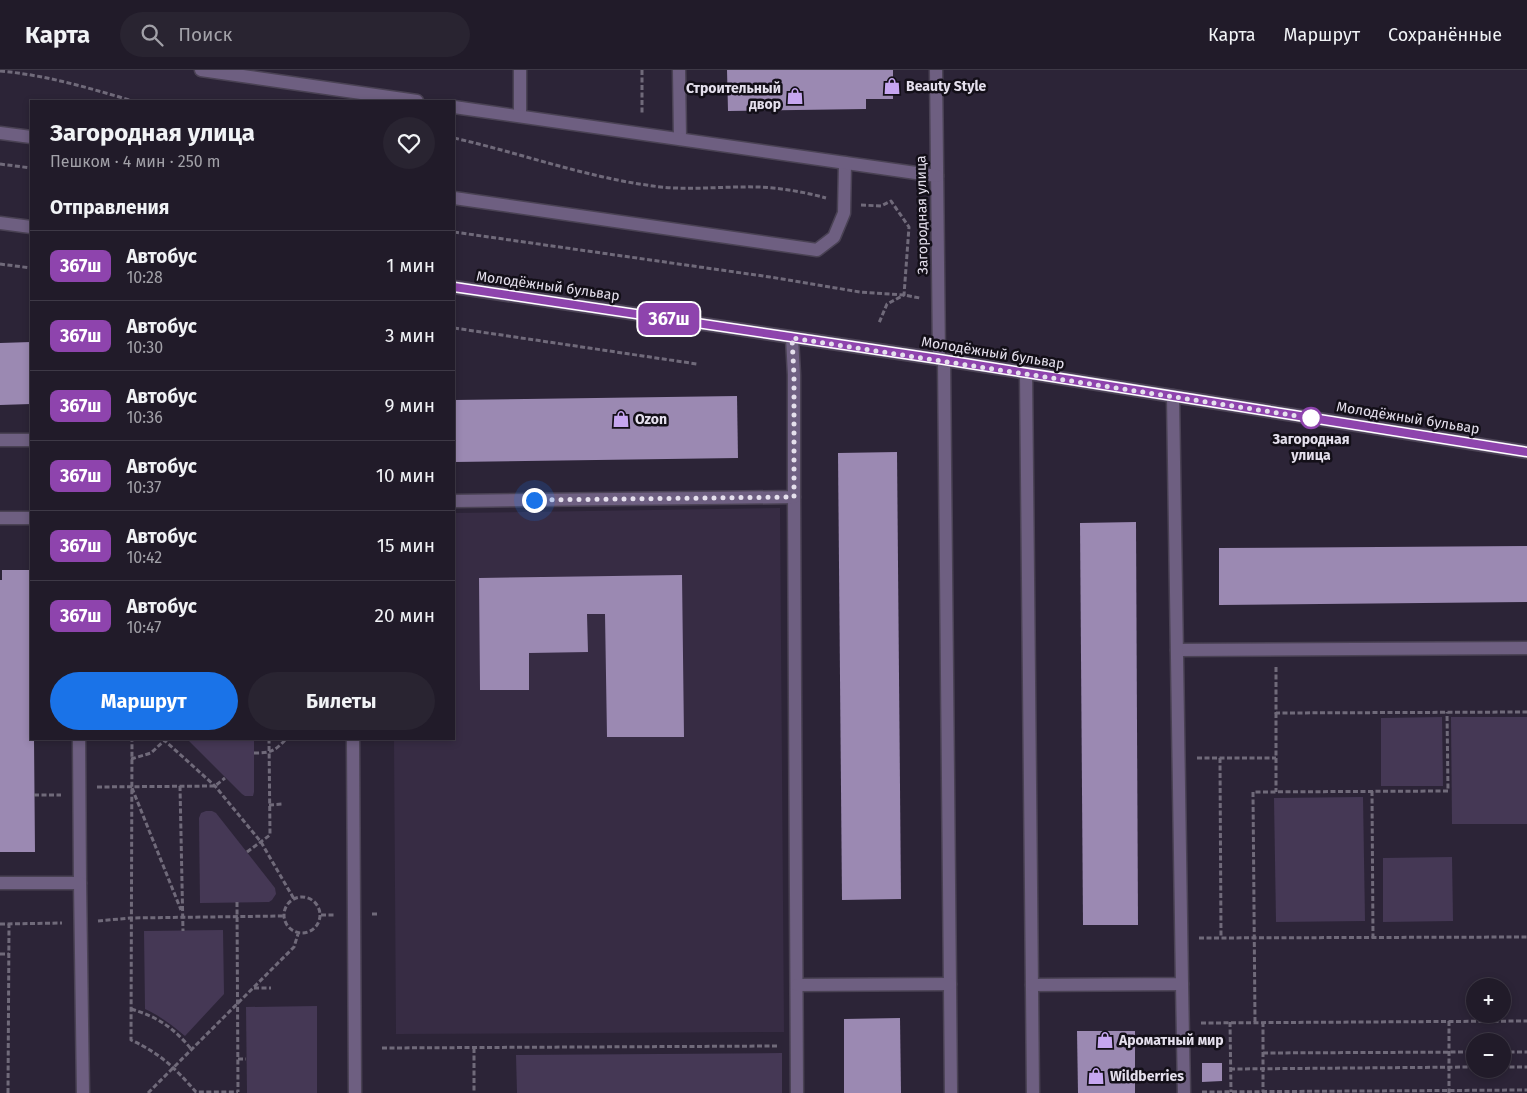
<!DOCTYPE html>
<html lang="ru">
<head>
<meta charset="utf-8">
<style>
  :root { --surface:#211b29; --page:#292431; --text:#f1f3f6; --muted:#a2a1a8; --line:#3e3946; --accent:#1a73e8 }
  body { margin:0; font-family:"Fira Sans",sans-serif; background:var(--page); color:var(--text); height:100vh; display:flex; flex-direction:column; font-size:19px; white-space:nowrap }
  * { box-sizing:border-box; margin:0 }
  p { font-size:16px; color:var(--muted) }
  .icon { flex:none; width:28px; height:28px; fill:none; stroke:currentColor; stroke-width:2; stroke-linecap:round; stroke-linejoin:round }
  .map { position:relative; flex:1; overflow:hidden }
  .sheet { position:absolute; left:30px; top:30px; width:425px; height:640px; display:flex; flex-direction:column; background:var(--surface); border-radius:0px; box-shadow:0 2px 8px #0003,0 0 0 1px var(--line) }
  .sheet>* { flex:none }
  .badge { padding:0 10px; border-radius:8px; font-size:18px; line-height:32px }
  .controls { position:absolute; left:1466px; top:908px; display:grid; gap:10px }
  .controls a { display:grid; place-items:center; width:45px; height:45px; border-radius:50%; background:var(--surface); box-shadow:0 2px 8px #0003,0 0 0 1px var(--line); font-size:25px }
  .you { position:absolute; width:25px; height:25px; margin:-12px; border:4px solid #fff; border-radius:50%; background:#1a73e8; box-shadow:0 0 0 8px #1a73e833 }
  .map>.badge { position:absolute; translate:-50% -50%; box-shadow:0 0 0 2px #fff }
  h2 { padding:0 20px; font-size:19px; line-height:45px }
  .round { display:grid; place-items:center; flex:none; width:52px; height:52px; border-radius:26px; background:var(--page) }
  .head { display:flex; align-items:center; justify-content:space-between; height:85px; padding:0 20px }
  h1 { font-size:24px; font-weight:700; line-height:38px }
  .button { display:flex; gap:10px; margin-top:auto; padding:10px 20px }
  .button a { flex:1; height:58px; border-radius:30px; background:var(--accent); color:#fff; font-size:20px; font-weight:700; line-height:58px; text-align:center }
  .button a+a { background:var(--page); color:var(--text) }
  ul { padding:0; list-style:none }
  li { display:flex; align-items:center; gap:15px; height:70px; padding:0 20px; border-top:1px solid var(--line) }
  li div { flex:1 }
  li b { display:block; font-size:19px }
  li em { font-style:normal }
  li .badge { min-width:55px; font-weight:700; text-align:center }
  header { display:flex; align-items:center; gap:30px; box-sizing:border-box; height:70px; padding:0 25px; background:var(--surface); border-bottom:1px solid var(--line) }
  header strong { font-size:24px }
  nav { display:flex; gap:28px; margin-inline-start:auto; font-size:18px }
  .search { width:350px; height:45px; background:var(--page); display:flex; align-items:center; gap:12px; box-sizing:border-box; padding:0 18px; border-radius:28px; color:var(--muted); font-size:19px }
  .map>svg:first-child { display:block }
</style>
</head>
<body>
<header>
<strong>Карта</strong>
<div class="search"><svg class="icon" aria-label="search" viewBox="0 0 24 24"><circle cx="10" cy="10" r="6"/><path d="M15 15l6 6"/></svg>Поиск</div>
<nav><a>Карта</a><a>Маршрут</a><a>Сохранённые</a></nav>
</header>
<div class="map">
<svg width="1527" height="1023" viewBox="0 0 1527 1023">
  <rect width="100%" height="100%" fill="#2c2437"/>
  <polygon fill="#372c44" points="780,438 784,962 396,964 394,669 454,669 454,443"/>
  <g fill="#453855">
    <polygon points="1442,647 1443,716 1381,716 1381,648"/>
    <polygon points="1451,647 1527,647 1527,754 1452,754"/>
    <polygon points="187,669 254,669 254,722 253,726 245,726 242,724"/>
    <polygon points="1363,727 1365,851 1276,852 1274,728"/>
    <polygon points="206,741 212,741 216,743 275,818 276,824 272,830 269,832 200,833 199,748 201,743"/>
    <polygon points="1452,787 1453,851 1383,852 1383,788"/>
    <path d="M223 860 224 924 185 966C172 955 160 946 145 939L144 861Z"/>
    <polygon points="317,936 317,1023 247,1023 246,937"/>
    <polygon points="782,983 782,1023 517,1023 516,985"/>
  </g>
  <g fill="#9b89b2">
    <polygon points="727,0 893,0 893,29 866,29 866,39 728,41"/>
    <polygon points="31,272 31,334 0,335 0,273"/>
    <polygon points="737,326 738,388 454,392 454,330"/>
    <polygon points="897,382 901,829 842,830 838,383"/>
    <polygon points="1136,452 1138,855 1083,855 1080,453"/>
    <polygon points="1527,476 1527,532 1219,535 1219,478"/>
    <polygon points="2,500 31,500 31,669 34,669 35,782 0,782 0,510 2,510"/>
    <polygon points="682,505 684,667 607,667 605,544 587,544 588,582 529,583 529,620 480,620 479,508"/>
    <polygon points="900,948 901,1023 844,1023 844,949"/>
    <polygon points="1077,961 1135,961 1135,1023 1078,1023"/>
    <polygon points="1202,993 1222,993 1222,1011 1202,1012"/>
  </g>
  <g fill="none" stroke-linecap="round" stroke-linejoin="round">
    <g stroke="#4a4254" stroke-width="15">
      <g id="service">
        <polyline points="520,0 520,46"/>
        <polyline points="679,0 680,69"/>
        <polyline points="0,63 31,67"/>
        <polyline points="454,128 817,180 834,167 844,143 845,93"/>
        <polyline points="944,290 951,1023"/>
        <polyline points="1026,303 1033,1023"/>
        <polyline points="0,370 31,370"/>
        <polyline points="794,427 797,1023"/>
        <polyline points="454,431 794,427 794,305 792,268"/>
        <polyline points="0,448 31,448"/>
        <polyline points="1177,580 1527,578"/>
        <polyline points="79,669 80,813"/>
        <polyline points="353,669 355,1023"/>
        <polyline points="0,813 80,813 83,1023"/>
        <polyline points="1182,914 1184,1023"/>
        <polyline points="797,915 950,914"/>
        <polyline points="1032,915 1182,914 1173,326"/>
      </g>
    </g>
    <g stroke="#4a4254" stroke-width="15">
      <g id="minor">
        <polyline points="201,0 417,31"/>
        <polyline points="936,0 939,289"/>
        <polyline points="454,37 937,106"/>
        <polyline points="0,153 31,157"/>
        <polyline points="454,217 939,289 1527,382"/>
      </g>
    </g>
    <g stroke="#706a7a" stroke-width="3" stroke-dasharray="5 2.5" stroke-linecap="butt">
      <polyline points="642,0 642,45"/>
      <path d="M0 1C46 5 89 18 133 31"/>
      <path d="M454 68C520 83 585 107 653 116 687 121 724 116 759 117 781 118 805 122 826 128"/>
      <polyline points="0,94 31,98"/>
      <polyline points="861,135 881,136 891,131 909,157 904,225 887,234 879,253"/>
      <polyline points="454,162 770,207 860,222 904,225 920,228"/>
      <polyline points="0,194 31,198"/>
      <polyline points="454,258 697,294"/>
      <polyline points="1276,597 1276,643 1527,642"/>
      <polyline points="1276,643 1276,722"/>
      <path d="M135 669 132 670 131 970C161 984 175 998 196 1022H238"/>
      <polyline points="163,669 215,716 261,772 294,829"/>
      <path d="M254 683C271 683 275 681 286 669"/>
      <polyline points="1197,688 1276,688"/>
      <polyline points="1220,688 1221,868"/>
      <polyline points="131,689 151,683 166,669"/>
      <polyline points="180,716 183,861"/>
      <polyline points="97,717 215,716 225,708"/>
      <polyline points="132,718 181,840"/>
      <polyline points="1372,721 1373,868"/>
      <polyline points="34,725 61,725"/>
      <polyline points="269,735 283,734"/>
      <polyline points="247,782 270,765 269,669"/>
      <circle cx="302" cy="845" r="18"/>
      <polyline points="237,832 238,1022"/>
      <polyline points="372,844 379,844"/>
      <polyline points="321,845 336,845"/>
      <polyline points="98,851 130,848 283,846"/>
      <polyline points="0,854 62,853"/>
      <polyline points="1199,868 1527,867"/>
      <polyline points="0,884 9,884"/>
      <polyline points="254,918 271,918"/>
      <path d="M131 939C158 947 174 958 192 980"/>
      <polyline points="1449,951 1449,1023"/>
      <polyline points="1230,952 1231,1022"/>
      <polyline points="1255,952 1253,722 1448,721 1447,642"/>
      <polyline points="1263,952 1263,1022"/>
      <polyline points="1201,953 1527,951"/>
      <polyline points="382,978 779,976"/>
      <polyline points="474,978 474,1023"/>
      <polyline points="1502,982 1527,982"/>
      <polyline points="1263,983 1475,982"/>
      <polyline points="238,989 246,989"/>
      <polyline points="1502,997 1527,997"/>
      <polyline points="1230,999 1475,997"/>
      <polyline points="1202,1022 1527,1020"/>
      <polyline points="8,1023 9,854"/>
      <polyline points="148,1023 294,877 298,864"/>
    </g>
    <use href="#service" stroke="#6e5f81" stroke-width="12"/>
    <use href="#minor" stroke="#6e5f81" stroke-width="12"/>
  </g>
  <g fill="none" stroke-linecap="round" stroke-linejoin="round">
    <g stroke="#fff" stroke-width="11">
      <polyline id="line" points="454,217 939,289 1527,382"/>
    </g>
    <use href="#line" stroke="#8e44ad" stroke-width="8"/>
    <polyline stroke="#e5e0ed" stroke-width="5" stroke-dasharray="0 9" points="534,430 794,427 794,305 792,268 1311,348"/>
  </g>
  <defs>
    <g id="shop-bare" transform="scale(1.35)"><path d="M-5-2.5h2.3a2.7 3.5 0 0 1 5.4 0H5L5.5 6h-11ZM-1.5-2.5h3a1.5 2.3 0 0 0-3 0Z" fill="#c6a6f0" stroke="#130f18" stroke-width="2.5" paint-order="stroke"/></g>
  </defs>
  <g fill-rule="evenodd">
    <use href="#shop-bare" x="892" y="16"/>
    <use href="#shop-bare" x="795" y="26"/>
    <use href="#shop-bare" x="621" y="349"/>
    <use href="#shop-bare" x="1105" y="970"/>
    <use href="#shop-bare" x="1096" y="1006"/>
  </g>
  <circle fill="#fff" stroke="#8e44ad" stroke-width="2.5" cx="1311" cy="348" r="10"/>
  <g text-anchor="middle" dominant-baseline="central" stroke-width="5" stroke-linejoin="round" paint-order="stroke">
    <g font-size="14" font-weight="bold" fill="#e5e0ed" stroke="#130f18" text-anchor="start">
      <text x="906" y="16">Beauty Style</text>
      <text x="781" y="18" text-anchor="end">Строительный<tspan x="781" dy="16">двор</tspan></text>
      <text x="635" y="349">Ozon</text>
      <text x="1119" y="970">Ароматный мир</text>
      <text x="1110" y="1006">Wildberries</text>
    </g>
    <g font-size="14" fill="#e5e0ed" stroke="#130f18">
      <text transform="translate(922 145) rotate(-91)">Загородная улица</text>
      <text transform="translate(548 216) rotate(8)">Молодёжный бульвар</text>
      <text transform="translate(993 283) rotate(9)">Молодёжный бульвар</text>
      <text transform="translate(1408 348) rotate(9)">Молодёжный бульвар</text>
    </g>
    <g font-size="14" font-weight="bold" fill="#e5e0ed" stroke="#130f18">
      <text x="1311" y="369">Загородная<tspan x="1311" dy="16">улица</tspan></text>
    </g>
  </g>
</svg>
<div class="controls">
<a>+</a>
<a>−</a>
</div>
<div class="you" style="left:534px;top:430px"></div>
<b class="badge" style="left:669px;top:249px;background:#8e44ad;color:#fff">367ш</b>
<section class="sheet">
<div class="head"><div><h1>Загородная улица</h1><p>Пешком · 4 мин · 250 m</p></div><a class="round"><svg class="icon" aria-label="heart" viewBox="0 0 24 24"><path d="M12 20l-8-8c-3-5 5-10 8-4 3-6 11-1 8 4z"/></svg></a></div>
<h2>Отправления</h2>
<ul>
<li><span class="badge" style="background:#8e44ad;color:#fff">367ш</span><div><b>Автобус</b><p>10:28</p></div><em>1 мин</em></li>
<li><span class="badge" style="background:#8e44ad;color:#fff">367ш</span><div><b>Автобус</b><p>10:30</p></div><em>3 мин</em></li>
<li><span class="badge" style="background:#8e44ad;color:#fff">367ш</span><div><b>Автобус</b><p>10:36</p></div><em>9 мин</em></li>
<li><span class="badge" style="background:#8e44ad;color:#fff">367ш</span><div><b>Автобус</b><p>10:37</p></div><em>10 мин</em></li>
<li><span class="badge" style="background:#8e44ad;color:#fff">367ш</span><div><b>Автобус</b><p>10:42</p></div><em>15 мин</em></li>
<li><span class="badge" style="background:#8e44ad;color:#fff">367ш</span><div><b>Автобус</b><p>10:47</p></div><em>20 мин</em></li>
</ul>
<div class="button"><a>Маршрут</a><a>Билеты</a></div>
</section>
</div>
</body>
</html>
